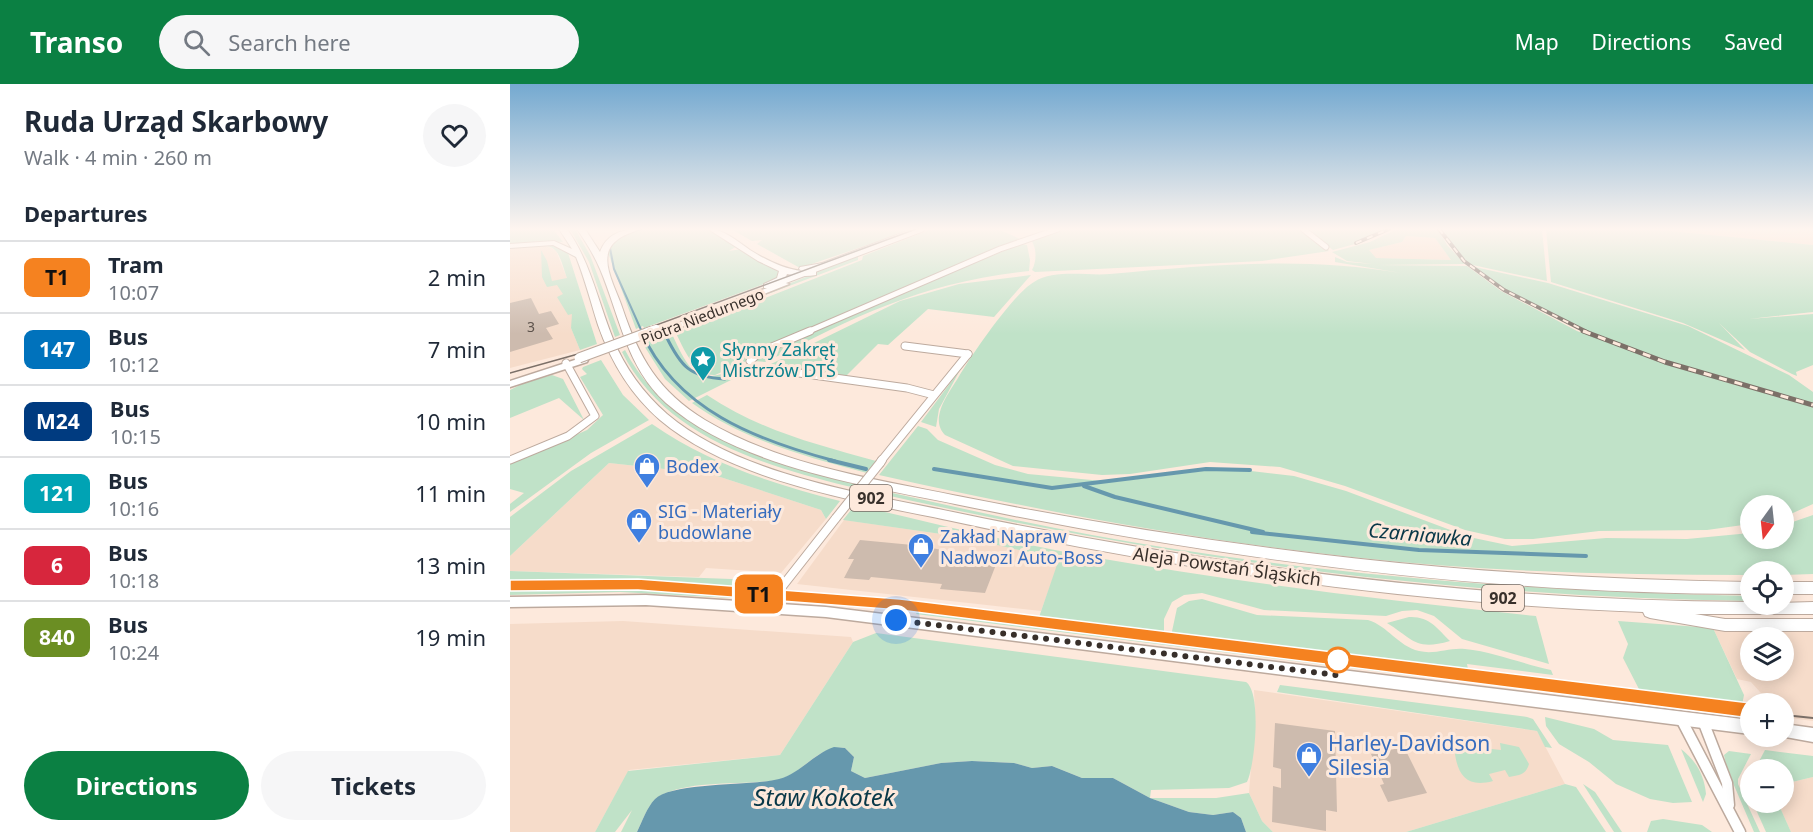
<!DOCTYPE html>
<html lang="en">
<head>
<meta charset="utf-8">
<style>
  :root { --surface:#fff; --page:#f6f6f7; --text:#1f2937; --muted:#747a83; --line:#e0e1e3; --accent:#0b8043 }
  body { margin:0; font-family:"Noto Sans",sans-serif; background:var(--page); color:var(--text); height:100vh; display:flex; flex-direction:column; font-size:22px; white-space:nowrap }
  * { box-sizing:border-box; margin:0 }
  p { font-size:20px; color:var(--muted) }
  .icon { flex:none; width:33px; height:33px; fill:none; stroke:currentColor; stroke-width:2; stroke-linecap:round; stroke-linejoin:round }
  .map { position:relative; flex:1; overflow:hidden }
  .panel { display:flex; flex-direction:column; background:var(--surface); width:510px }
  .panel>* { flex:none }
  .badge { padding:0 12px; border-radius:9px; font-size:21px; line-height:39px }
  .needle { width:39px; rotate:195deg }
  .buttons { position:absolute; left:1230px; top:411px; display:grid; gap:12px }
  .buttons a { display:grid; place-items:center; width:54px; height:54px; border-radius:50%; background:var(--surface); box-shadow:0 3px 15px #0003; font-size:30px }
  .you { position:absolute; width:30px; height:30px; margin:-15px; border:4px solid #fff; border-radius:50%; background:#1a73e8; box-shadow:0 0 0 9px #1a73e833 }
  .map>.badge { position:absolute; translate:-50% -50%; box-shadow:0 0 0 3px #fff }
  h2 { padding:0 24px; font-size:22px; line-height:54px }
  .round { display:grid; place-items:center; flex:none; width:63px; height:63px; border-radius:32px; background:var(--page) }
  .head { display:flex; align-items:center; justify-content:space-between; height:102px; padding:0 24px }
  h1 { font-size:28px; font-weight:700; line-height:45px }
  .button { display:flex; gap:12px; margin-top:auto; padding:12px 24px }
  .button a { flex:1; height:69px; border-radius:36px; background:var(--accent); color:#fff; font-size:24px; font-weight:700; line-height:69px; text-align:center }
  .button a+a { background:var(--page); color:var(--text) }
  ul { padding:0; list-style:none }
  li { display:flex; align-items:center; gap:18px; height:72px; padding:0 24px; border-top:2px solid var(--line) }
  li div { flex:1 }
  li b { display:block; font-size:22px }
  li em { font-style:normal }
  li .badge { min-width:66px; font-weight:700; text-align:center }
  header { display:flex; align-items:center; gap:36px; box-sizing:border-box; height:84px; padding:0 30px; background:var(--accent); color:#fff }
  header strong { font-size:28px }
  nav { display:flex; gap:33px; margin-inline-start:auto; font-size:21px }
  .search { width:420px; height:54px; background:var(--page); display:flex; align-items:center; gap:15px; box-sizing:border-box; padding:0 21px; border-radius:33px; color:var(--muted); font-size:22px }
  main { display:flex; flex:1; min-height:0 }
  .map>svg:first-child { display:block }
</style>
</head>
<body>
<header>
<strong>Transo</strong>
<div class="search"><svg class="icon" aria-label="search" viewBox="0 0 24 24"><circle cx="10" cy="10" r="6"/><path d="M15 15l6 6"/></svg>Search here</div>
<nav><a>Map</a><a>Directions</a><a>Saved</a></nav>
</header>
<main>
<section class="panel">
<div class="head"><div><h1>Ruda Urząd Skarbowy</h1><p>Walk · 4 min · 260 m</p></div><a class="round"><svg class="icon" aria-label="heart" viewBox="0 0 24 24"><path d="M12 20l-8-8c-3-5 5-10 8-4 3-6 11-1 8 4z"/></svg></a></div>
<h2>Departures</h2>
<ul>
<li><span class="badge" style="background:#f58220;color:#111">T1</span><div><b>Tram</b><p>10:07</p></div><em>2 min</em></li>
<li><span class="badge" style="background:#0072bc;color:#fff">147</span><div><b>Bus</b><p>10:12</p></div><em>7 min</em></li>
<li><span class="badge" style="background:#003b80;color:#fff">M24</span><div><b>Bus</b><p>10:15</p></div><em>10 min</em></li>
<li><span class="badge" style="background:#00a3b4;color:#fff">121</span><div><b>Bus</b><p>10:16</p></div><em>11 min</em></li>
<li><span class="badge" style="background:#d7263d;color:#fff">6</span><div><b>Bus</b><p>10:18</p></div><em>13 min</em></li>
<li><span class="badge" style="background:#6b8e23;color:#fff">840</span><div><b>Bus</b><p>10:24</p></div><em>19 min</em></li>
</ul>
<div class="button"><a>Directions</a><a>Tickets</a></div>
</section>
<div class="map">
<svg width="1303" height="748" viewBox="0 0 1303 748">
  <rect width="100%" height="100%" fill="#fde9dc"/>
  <g fill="#f6dcca" fill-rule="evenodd">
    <polygon points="1141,145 1303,145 1303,161 1172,148"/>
    <polygon points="896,152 925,154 941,176 865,174 858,166 892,158"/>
    <polygon points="28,161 40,163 46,167 57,194 63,238 61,244 70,266 0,284 0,165"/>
    <polygon points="99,379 201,390 311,426 316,435 271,489 196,484 189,493 0,487 0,472"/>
    <polygon points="334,436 452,453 550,475 531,527 287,500"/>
    <polygon points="90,497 140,499 260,508 257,512 86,501 0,504 0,500"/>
    <polygon points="299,512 384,518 914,584 948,584 1051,596 1104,607 1228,623 1230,628 375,521 297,515"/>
    <polygon points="113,537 341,553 343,558 270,671 119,686 85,748 0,748 0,540"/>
    <path d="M1203 544 1303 547V637L1280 634 1274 628V620L1260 619 1241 598 1227 595ZM1240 554H1274V586H1240Z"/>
    <polygon points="744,606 1027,647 1055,700 896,748 763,748 752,737 739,709 745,631"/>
    <polygon points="1303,693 1303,748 1281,748 1268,719 1274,718 1274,700"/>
  </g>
  <g fill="#c0e2c8" fill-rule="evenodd">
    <polygon points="0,145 43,145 53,158 30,157 0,161"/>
    <polygon points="60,145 65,145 80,171 110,251 105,253 79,178"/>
    <polygon points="128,145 198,145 227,162 219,167 232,165 270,188 270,194 134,244 133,242 126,245 97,166 106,155"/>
    <polygon points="221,145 404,145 290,184 247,160 252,156 242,157"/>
    <path d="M422 145H488L510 155 205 291C185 292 173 264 166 249L352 176 353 172Z"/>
    <path d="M551 145H788L819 167 752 177 525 188 522 186C527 177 527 162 520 155Z"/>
    <polygon points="797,145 876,145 856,157 823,166"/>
    <path d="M887 145H928L937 161 955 180 866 181 957 182 991 207 1067 247 1219 299 1303 322V420L1274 433V422H1240V440L1197 446 1089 447 1023 455H995L955 446 835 402 770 383 700 378 620 390 592 391 503 382 435 351C419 335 438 310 448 294 461 272 503 210 524 198 544 185 577 192 600 190 697 181 794 172 891 189L825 178V173L837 178 863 180 837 177 822 168 860 158ZM896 152 925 154 941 176 866 174 859 166 892 158Z"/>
    <polygon points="929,145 1032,145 1037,197 958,180 940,162"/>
    <polygon points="1036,145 1141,145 1303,161 1303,228 1239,235 1303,230 1303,281 1286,288 1287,292 1282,290 1240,268 1209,239 1235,266 1173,239 1041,198"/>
    <path d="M33 159 51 163 58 169 87 260 70 266 61 244 62 230 58 231 47 213 53 210 47 201 37 203 32 193 31 166 37 177 42 197 57 194C54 186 51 173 46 167 37 156 11 162 0 165Z"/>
    <path d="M511 160 517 161 520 176 519 187C414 198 348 231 256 278L243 277 376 215Z"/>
    <polygon points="348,172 348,176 178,240"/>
    <path d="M960 182 1038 199 1178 242 1279 291 1303 308V319C1206 295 1106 266 1018 219 998 208 979 194 960 182Z"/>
    <polygon points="521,191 484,233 418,225 378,261 368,260 336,292 264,283 261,280 390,217 449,200"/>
    <path d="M157 250H162C185 301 192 300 241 278L249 282 179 317 155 295 133 260Z"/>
    <path d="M115 266C159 351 260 378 345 400L342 403 337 402C252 381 154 352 112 268Z"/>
    <polygon points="91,276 113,311 139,336 81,369 0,428 0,420 14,409 0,405 0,380 77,346 93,331 70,293 77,290 72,285 73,283"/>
    <polygon points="450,286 429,325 426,343 411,338"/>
    <polygon points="42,291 53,295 74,336 49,314 0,334 0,306 14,299"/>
    <path d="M197 311C249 346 307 361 366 377L357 389C297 373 233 356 182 319Z"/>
    <path d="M142 340C199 380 264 400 330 417L316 435 311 426 201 390 99 379 0 472V433L61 387Z"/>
    <path d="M408 342 417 345 428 356 485 381 518 390 603 398 716 384 784 392 836 407 959 453 1002 462 1096 454 1177 455 1240 449V454H1274V441L1303 431V490L1274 491V488H1240V491C1108 491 974 488 842 473 683 456 526 426 369 391Z"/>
    <path d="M360 404C459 426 558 449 658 464 851 494 1045 508 1240 512V517C939 513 651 474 358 407Z"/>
    <path d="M345 421C422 439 499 458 576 472 725 498 875 516 1026 532L1039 580 952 555 924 532 907 526 892 527 876 532 754 526 692 509 674 511 662 518 654 535V551L528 536 549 475 452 453 333 436Z"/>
    <polygon points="0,487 249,496 258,500 260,508 115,498 0,500"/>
    <polygon points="86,501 257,512 240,515 110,508 0,511 0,504"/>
    <path d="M692 515 747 531 858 536C878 542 888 562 909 567 925 571 940 563 955 565 985 568 1012 580 1041 586L1043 591 957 580 958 585 919 584 661 552 667 524 679 517Z"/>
    <polygon points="409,525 905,587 905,592 406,530"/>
    <path d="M899 533C919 532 927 544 940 557 905 567 903 555 877 539Z"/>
    <polygon points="1108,537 1203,544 1234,611 1232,621 1228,623 1132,611 1113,574 1118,560"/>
    <path d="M366 549 736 598C752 609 745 681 737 698L719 704 641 706 640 714H706L739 709 752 737 763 748H736L731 734 723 728 703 731 679 728 640 714 603 694H572L542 682 522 684 504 679 462 677 431 679 355 694 341 687 344 673 335 664C306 661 294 690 267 696 231 702 180 695 148 713 139 718 132 738 127 748H111L122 726 105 748H85L118 687 270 671 343 558Z"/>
    <polygon points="770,601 1017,633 1023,635 1042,664 1035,663 1027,647 767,608"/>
    <polygon points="1054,606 1123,615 1120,619 1056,611"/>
    <polygon points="1035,633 1084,645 1103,656 1158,661 1182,718 1163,719 1140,715 1106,700 1079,678 1049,660 1036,642"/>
    <path d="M951 654 962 656 964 663 991 666 990 659 1009 663 1019 680C1016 691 1009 691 999 693L995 686 979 690 983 697C954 705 946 688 944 661Z"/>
    <path d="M1171 665C1186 677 1194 690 1196 710L1193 718Z"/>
    <polygon points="1255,666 1303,672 1303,693 1274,700 1274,686 1245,685"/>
    <polygon points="1219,667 1241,670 1228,695 1228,700 1250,748 1244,748 1217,685 1214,671"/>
    <polygon points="1055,700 1066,703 1096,748 896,748"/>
    <polygon points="1073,700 1085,708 1112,748 1104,748"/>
    <polygon points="1243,719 1268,719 1281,748 1256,748"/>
    <polygon points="1153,735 1192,741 1202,748 1137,748 1141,737"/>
  </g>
  <path fill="#6698ad" d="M324 663 335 664 344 673 341 687 355 694 431 679 462 677 504 679 522 684 542 682 572 694H603L640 714 679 728 703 731 723 728 731 734 736 748H127C132 738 137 723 145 715 162 698 243 702 269 695 291 689 303 670 324 663Z"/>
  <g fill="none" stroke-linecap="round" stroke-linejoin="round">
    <g stroke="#6698ad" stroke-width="2">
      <polyline points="122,148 131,145"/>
      <polyline points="100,164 104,185 132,248"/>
    </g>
    <g stroke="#6698ad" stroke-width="3">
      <path d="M131 247C166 326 246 356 325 377"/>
      <path d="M156 252C171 283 180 293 215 295"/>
    </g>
    <g stroke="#6698ad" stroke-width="4">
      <polyline points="319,376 356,385"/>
      <polyline points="424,385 542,404 696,385 740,386"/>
      <polyline points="574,402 605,413 753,448"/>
      <polyline points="742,448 909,466 1076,472"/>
    </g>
  </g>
  <g fill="#cdbbae">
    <polygon points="21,214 29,230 41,227 49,240 36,244 43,255 0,268 0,219"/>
    <polygon points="350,456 413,462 487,478 475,509 430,505 432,500 361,493 359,496 334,494 344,475 338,475"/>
    <polygon points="765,639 825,647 827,728 816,726 816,747 762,738 763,702 771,704 771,685 763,683"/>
    <polygon points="894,663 917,709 878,718 870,701 874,700 861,670"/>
  </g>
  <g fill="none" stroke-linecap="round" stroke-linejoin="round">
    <g stroke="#bdaa9e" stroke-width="7">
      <g id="minor-far3">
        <polyline points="793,145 816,163"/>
        <polyline points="297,248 490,165 548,145"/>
      </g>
    </g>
    <g stroke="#bdaa9e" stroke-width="9">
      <g id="minor-far2">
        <polyline points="395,262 458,270"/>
        <polyline points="240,277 250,268 300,247"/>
        <polyline points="260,285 397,304 424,311"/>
        <polyline points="0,376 58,352 85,332 56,279"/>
        <polyline points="371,377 458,270"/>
      </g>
    </g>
    <g stroke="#bdaa9e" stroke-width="10">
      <g id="minor-far1">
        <polyline points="370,379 372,376"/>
        <polyline points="256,523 326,434"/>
      </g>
    </g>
    <g stroke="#bdaa9e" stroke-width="13">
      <g id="minor">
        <polyline points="1171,635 1230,748"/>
        <polyline points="1193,637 1217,699 1219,721"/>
      </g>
    </g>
    <g stroke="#bdaa9e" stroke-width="8">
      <polyline id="tertiary" points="265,200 411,145"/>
    </g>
    <g stroke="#bdaa9e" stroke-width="3">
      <g id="secondary">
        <polygon points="272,198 279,200 151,251 145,251 144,249"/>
        <polygon points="74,273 78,276 77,278 0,303 0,297"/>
        <polygon points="136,511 316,523 1240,636 1240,650 316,533 136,521 0,523 0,513"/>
        <polygon points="1274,640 1303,644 1303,658 1270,652 1274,652"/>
      </g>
    </g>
    <g stroke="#bdaa9e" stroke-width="2">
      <g id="primary">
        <path d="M49 145H57C81 179 88 218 103 255 115 284 133 309 157 330 229 391 352 409 443 428 706 483 972 517 1240 518V520L1303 518V530H1185L1215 535H1303V547H1215L1140 534 1135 532 1133 528C898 519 666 486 437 436 346 417 222 397 150 336 121 311 101 278 88 241 81 219 75 195 66 173L43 161 0 164V160L44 157 62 165Z"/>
        <path d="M67 145H75L90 168C96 151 111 145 129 145 122 149 112 151 106 157 86 173 106 204 112 223 129 274 148 307 195 336 274 383 370 396 458 414 615 445 773 469 932 483 1034 492 1137 496 1240 498V510C973 510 706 474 445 420 353 401 229 383 156 319 116 283 110 232 90 185 84 171 76 158 67 145Z"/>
        <path d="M198 145C214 145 227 157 240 166 256 176 273 185 292 187L289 185 290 183 313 179 317 181 296 187H306V191C296 193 287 192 277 190L274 197 260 204H254V200L267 194 269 187 248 177Z"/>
        <rect x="1274" y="498" width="29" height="12"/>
      </g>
    </g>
    <use href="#minor-far3" stroke="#fff" stroke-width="5"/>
    <use href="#minor-far2" stroke="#fff" stroke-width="7"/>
    <use href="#minor-far1" stroke="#fff" stroke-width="8"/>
    <use href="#minor" stroke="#fff" stroke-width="10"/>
    <use href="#tertiary" stroke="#fff" stroke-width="6"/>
    <use href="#secondary" fill="#fff" fill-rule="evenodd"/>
    <use href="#primary" fill="#fff" fill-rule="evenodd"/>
    <g stroke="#7c7068" stroke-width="1.5">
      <polyline points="0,289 68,270 406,145"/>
      <polyline points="0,502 128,500 377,519 555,541"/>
    </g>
    <g stroke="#7c7068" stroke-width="2">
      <polyline points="543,540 1240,627"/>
      <polyline points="1274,631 1303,634"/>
    </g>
    <g stroke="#7c7068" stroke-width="4">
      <g id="rail-far1">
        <polyline points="929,145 954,177 994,206 1077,248"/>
        <polyline points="846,159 879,145"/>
      </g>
    </g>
    <g stroke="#7c7068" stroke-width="5">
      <polyline id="rail" points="1073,247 1155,278 1303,321"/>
    </g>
    <use href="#rail-far1" stroke="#fde9dc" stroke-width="2" stroke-dasharray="6" stroke-linecap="butt"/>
    <use href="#rail" stroke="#fde9dc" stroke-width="3" stroke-dasharray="8" stroke-linecap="butt"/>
    <g stroke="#bdaa9e" stroke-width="10" stroke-linecap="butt">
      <polyline id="minor-bridge" points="326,434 370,379"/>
    </g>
    <g stroke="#bdaa9e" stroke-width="9" stroke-linecap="butt">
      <polyline id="secondary-bridge-far1" points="138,248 146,245"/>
    </g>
    <g stroke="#bdaa9e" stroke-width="11" stroke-linecap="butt">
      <polyline id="secondary-bridge" points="69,274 142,247"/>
    </g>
    <use href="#minor-bridge" stroke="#fff" stroke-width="8"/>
    <use href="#secondary-bridge-far1" stroke="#fff" stroke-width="8"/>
    <use href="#secondary-bridge" stroke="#fff" stroke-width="9"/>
  </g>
  <linearGradient id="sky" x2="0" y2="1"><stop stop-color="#74a9d0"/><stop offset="0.58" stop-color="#fef5ef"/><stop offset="1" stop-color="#fef5ef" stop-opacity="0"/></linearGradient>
  <rect width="1303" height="250" fill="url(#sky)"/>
  <polygon fill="#f58220" stroke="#fff" stroke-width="1.5" points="128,495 390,515 1240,619 1246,621 1249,627 1246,632 1240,634 390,526 128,506 0,507 0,496"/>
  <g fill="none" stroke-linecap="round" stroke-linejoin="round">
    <polyline stroke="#38302b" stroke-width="6" stroke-dasharray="0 10.8" points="386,536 826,591 828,576"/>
  </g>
  <defs>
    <g id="sight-pin" transform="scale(1.35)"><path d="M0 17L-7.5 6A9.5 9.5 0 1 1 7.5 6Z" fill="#0f9aa8" stroke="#fde9dc"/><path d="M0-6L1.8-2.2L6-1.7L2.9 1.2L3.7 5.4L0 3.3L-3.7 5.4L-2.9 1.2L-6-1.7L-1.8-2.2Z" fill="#fff"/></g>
    <g id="shop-pin" transform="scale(1.35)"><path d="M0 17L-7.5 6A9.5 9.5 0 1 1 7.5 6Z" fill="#3f7fe0" stroke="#fde9dc"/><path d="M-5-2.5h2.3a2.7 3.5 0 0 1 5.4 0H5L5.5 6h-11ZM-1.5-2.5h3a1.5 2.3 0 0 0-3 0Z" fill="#fff"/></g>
  </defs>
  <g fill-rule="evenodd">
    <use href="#sight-pin" x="193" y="275"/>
    <use href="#shop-pin" x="137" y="382"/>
    <use href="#shop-pin" x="129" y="437"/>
    <use href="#shop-pin" x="411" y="462"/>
    <use href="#shop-pin" x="799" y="671"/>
  </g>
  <circle fill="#fff" stroke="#f58220" stroke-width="3" cx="828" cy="576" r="12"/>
  <g text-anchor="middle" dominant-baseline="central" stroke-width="6" stroke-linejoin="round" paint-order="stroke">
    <g font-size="14" fill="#5d534c">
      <text x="21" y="242">3</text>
    </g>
    <g font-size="15" fill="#38302b" stroke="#fde9dc">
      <text transform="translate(192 232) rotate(-21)">Piotra Niedurnego</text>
    </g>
    <g fill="#fde9dc" stroke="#736860" stroke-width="1.5">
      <rect x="340" y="401" width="42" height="26" rx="4.5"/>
      <rect x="972" y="501" width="42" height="26" rx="4.5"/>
    </g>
    <g font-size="16" font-weight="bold" fill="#38302b">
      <text x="361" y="414">902</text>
      <text x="993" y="514">902</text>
    </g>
    <g font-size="18" fill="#0d838f" stroke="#fde9dc" text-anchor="start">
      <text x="212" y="265">Słynny Zakręt<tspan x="212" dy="21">Mistrzów DTŚ</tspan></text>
    </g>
    <g font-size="18" fill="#366cbe" stroke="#fde9dc" text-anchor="start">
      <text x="156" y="382">Bodex</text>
      <text x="148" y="427">SIG - Materiały<tspan x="148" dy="21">budowlane</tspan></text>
      <text x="430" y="452">Zakład Napraw<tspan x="430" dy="21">Nadwozi Auto-Boss</tspan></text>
    </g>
    <g font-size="18" fill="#38302b" stroke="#fde9dc">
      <text transform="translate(717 482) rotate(8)">Aleja Powstań Śląskich</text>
    </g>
    <g font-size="20" font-style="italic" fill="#093848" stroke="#fde9dc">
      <text transform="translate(910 450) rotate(5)">Czarniawka</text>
    </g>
    <g font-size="21" fill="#366cbe" stroke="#fde9dc" text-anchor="start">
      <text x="818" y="659">Harley-Davidson<tspan x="818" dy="24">Silesia</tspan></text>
    </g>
    <g font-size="24" font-style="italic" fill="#093848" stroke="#fde9dc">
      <text x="314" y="712">Staw Kokotek</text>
    </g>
  </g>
</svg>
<div class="buttons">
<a><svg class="needle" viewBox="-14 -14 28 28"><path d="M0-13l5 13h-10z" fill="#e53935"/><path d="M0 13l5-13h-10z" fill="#747a83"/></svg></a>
<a><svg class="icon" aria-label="locate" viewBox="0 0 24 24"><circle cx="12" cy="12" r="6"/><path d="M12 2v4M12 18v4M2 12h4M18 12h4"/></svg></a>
<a><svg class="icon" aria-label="layers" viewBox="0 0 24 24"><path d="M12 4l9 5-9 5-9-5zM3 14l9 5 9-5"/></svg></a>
<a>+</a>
<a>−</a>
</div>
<div class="you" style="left:386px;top:536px"></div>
<b class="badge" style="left:249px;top:510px;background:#f58220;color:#111">T1</b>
</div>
</main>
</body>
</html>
